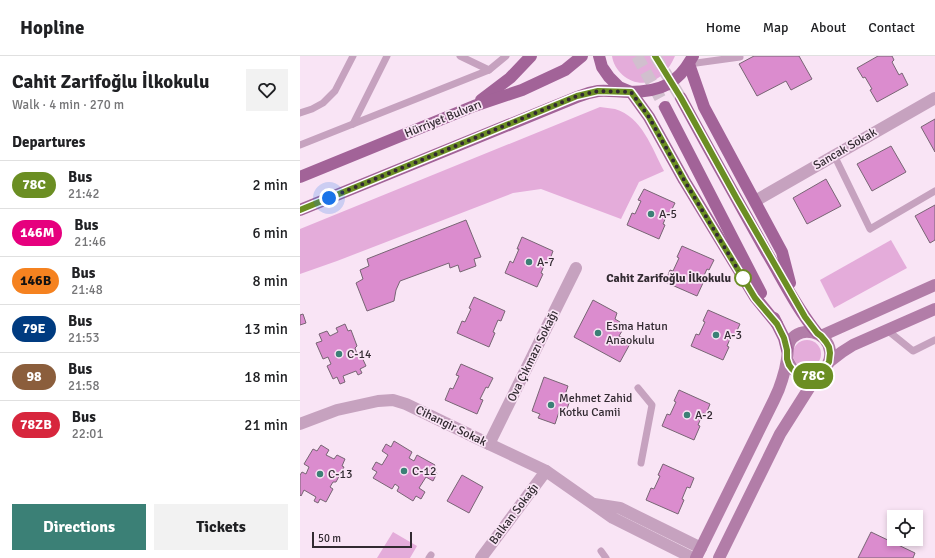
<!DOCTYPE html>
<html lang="en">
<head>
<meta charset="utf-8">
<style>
  :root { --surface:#fff; --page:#f2f2f2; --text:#202124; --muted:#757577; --line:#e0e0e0; --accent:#3b8076 }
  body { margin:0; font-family:Signika,sans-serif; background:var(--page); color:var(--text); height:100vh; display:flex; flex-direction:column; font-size:15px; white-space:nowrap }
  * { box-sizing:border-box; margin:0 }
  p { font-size:13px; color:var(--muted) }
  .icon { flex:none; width:22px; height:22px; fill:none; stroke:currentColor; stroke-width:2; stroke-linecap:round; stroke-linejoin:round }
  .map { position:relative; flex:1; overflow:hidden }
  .details { display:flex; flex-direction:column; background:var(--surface); width:300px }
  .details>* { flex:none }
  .badge { padding:0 8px; border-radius:13px; font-size:14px; line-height:26px }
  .buttons { position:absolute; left:587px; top:454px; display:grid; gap:8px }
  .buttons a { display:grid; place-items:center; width:36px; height:36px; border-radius:0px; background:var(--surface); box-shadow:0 2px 6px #0003; font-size:20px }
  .scale { position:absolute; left:12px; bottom:10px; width:100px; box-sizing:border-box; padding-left:4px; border:2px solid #322a31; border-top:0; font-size:11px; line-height:14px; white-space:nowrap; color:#322a31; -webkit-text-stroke:3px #f9e4f5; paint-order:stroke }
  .you { position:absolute; width:20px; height:20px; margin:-10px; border:3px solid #fff; border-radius:50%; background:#1a73e8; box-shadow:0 0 0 6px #1a73e833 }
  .map>.badge { position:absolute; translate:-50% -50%; box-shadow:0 0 0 2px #fff }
  h2 { padding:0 12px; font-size:15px; line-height:36px }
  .round { display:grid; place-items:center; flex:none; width:42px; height:42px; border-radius:0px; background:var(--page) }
  .overview { display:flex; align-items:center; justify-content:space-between; height:68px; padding:0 12px }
  h1 { font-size:19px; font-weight:800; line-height:30px }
  .button { display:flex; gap:8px; margin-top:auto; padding:8px 12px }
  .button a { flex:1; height:46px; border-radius:0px; background:var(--accent); color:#fff; font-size:16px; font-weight:800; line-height:46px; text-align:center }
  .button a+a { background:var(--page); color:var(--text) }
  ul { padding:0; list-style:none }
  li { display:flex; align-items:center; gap:12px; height:48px; padding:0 12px; border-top:1px solid var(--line) }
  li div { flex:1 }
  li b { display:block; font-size:15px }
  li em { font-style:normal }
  li .badge { min-width:44px; font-weight:700; text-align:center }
  header { display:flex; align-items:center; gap:24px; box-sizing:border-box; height:56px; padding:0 20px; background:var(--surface); border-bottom:1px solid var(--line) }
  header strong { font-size:19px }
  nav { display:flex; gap:22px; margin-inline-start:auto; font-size:14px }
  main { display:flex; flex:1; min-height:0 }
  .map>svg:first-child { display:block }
</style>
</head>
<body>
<header>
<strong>Hopline</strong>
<nav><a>Home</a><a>Map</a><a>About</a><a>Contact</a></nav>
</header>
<main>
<section class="details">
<div class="overview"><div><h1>Cahit Zarifoğlu İlkokulu</h1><p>Walk · 4 min · 270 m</p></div><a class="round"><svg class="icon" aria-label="heart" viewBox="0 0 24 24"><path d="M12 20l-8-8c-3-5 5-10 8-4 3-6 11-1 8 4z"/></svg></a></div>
<h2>Departures</h2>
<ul>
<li><span class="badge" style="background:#6b8e23;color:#fff">78C</span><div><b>Bus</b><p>21:42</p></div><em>2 min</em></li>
<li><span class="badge" style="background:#e6007e;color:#fff">146M</span><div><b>Bus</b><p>21:46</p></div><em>6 min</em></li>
<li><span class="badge" style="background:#f58220;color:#111">146B</span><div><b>Bus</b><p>21:48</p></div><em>8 min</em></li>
<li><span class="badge" style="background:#003b80;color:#fff">79E</span><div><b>Bus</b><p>21:53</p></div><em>13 min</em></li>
<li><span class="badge" style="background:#8b5e3c;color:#fff">98</span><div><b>Bus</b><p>21:58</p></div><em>18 min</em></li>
<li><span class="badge" style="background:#d7263d;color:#fff">78ZB</span><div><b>Bus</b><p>22:01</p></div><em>21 min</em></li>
</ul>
<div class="button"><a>Directions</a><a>Tickets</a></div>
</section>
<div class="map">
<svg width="635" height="502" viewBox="0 0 635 502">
  <rect width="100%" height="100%" fill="#f9e4f5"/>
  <g fill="#e4acda">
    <path d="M312 0H375C371 9 366 17 358 22 339 35 315 20 312 0Z"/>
    <path d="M300 51C305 52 310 52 315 53 342 61 352 92 364 115L339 126 321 163 241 133 213 137 37 205 0 218V173Z"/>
    <polygon points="591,184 607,212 534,252 520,224"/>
    <circle cx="507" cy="298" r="14"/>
    <polygon points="93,476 117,490 110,502 77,502"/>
  </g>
  <g fill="#db8cce" stroke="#786574">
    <polygon points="454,0 499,0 512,23 491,34 486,25 457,40 439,8"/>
    <polygon points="578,0 592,0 594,4 592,6 599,19 602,17 608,29 577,46 570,34 572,33 565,21 563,22 557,12"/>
    <polygon points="635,63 635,96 621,71"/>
    <polygon points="591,90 606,116 572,135 557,108"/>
    <polygon points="526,123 541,150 507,168 493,142"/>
    <polygon points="344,133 375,147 370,157 368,156 363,168 365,169 359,183 327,169 332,157 335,158 341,145 338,144"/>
    <polygon points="635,149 635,184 630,187 615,160"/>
    <polygon points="166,164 181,201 174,203 176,210 160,216 158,209 150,212 149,207 100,225 96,234 94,245 67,255 56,227 63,223 60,214 69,210 67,203"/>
    <polygon points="222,181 253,195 249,206 246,205 241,217 243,218 237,231 205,217 210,205 213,207 219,193 217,193"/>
    <polygon points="382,190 414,204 409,214 407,213 401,226 403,227 397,240 365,226 370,214 373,215 379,202 377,201"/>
    <polygon points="174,241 205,255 201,265 198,264 193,276 195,277 189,291 157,277 162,265 165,266 171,253 169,252"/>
    <polygon points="293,244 317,257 315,263 320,266 317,271 322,275 319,280 331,286 320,306 274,281"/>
    <polygon points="408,254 440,268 435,279 432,278 427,290 429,291 423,304 391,290 396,278 399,279 405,266 403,265"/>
    <polygon points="3,258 6,267 0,269 0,259"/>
    <polygon points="45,268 48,275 51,274 57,290 55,292 57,298 60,297 66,310 60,313 62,317 58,319 56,315 43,320 45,326 40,328 37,321 33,323 27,310 31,308 28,301 23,303 16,287 22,285 19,278 27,275 30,280 38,276 36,272"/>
    <polygon points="161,308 193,322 188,332 186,331 180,343 183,344 177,358 145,344 150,332 153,333 159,320 156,319"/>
    <polygon points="244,321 268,330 264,342 270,344 266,356 260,353 255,368 238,362 240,358 232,355"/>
    <polygon points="379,334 410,348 406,358 403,357 398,369 400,370 394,384 362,370 367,358 370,359 376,346 374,345"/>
    <polygon points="94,385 112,396 109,402 114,405 117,399 135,409 132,414 137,417 133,425 126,421 119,432 125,436 121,443 116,440 113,445 97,435 99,431 95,428 92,433 73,422 77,416 72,413 76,406 82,409 88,399 82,395 86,388 91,391"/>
    <polygon points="21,389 29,394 26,399 34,403 37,399 45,403 42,410 44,411 36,426 33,426 30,431 33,433 26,446 20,443 18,447 14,445 16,441 4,434 1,440 0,439 0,419 2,416 6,418 9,411 4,408 13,393 17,395"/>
    <polygon points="363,408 394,422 390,432 387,431 382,443 384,444 378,458 346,444 351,432 354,433 360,420 358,419"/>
    <polygon points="162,419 183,431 169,457 147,445"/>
    <polygon points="571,476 615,497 613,502 558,502"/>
  </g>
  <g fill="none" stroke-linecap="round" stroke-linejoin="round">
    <g stroke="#d1bfce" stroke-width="12" stroke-dasharray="12 6" stroke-linecap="butt">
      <polyline points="337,0 365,51"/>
      <polyline points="355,0 381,42"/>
    </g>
    <g stroke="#c6a2bf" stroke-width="7">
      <polyline points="160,0 189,14"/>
      <polyline points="389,8 440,1"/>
      <polyline points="0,57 12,53 23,47 35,35 53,0"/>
      <polyline points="53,68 87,0"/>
      <polyline points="0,89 189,14 206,0"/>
      <polyline points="534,99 570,173 635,135"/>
      <polyline points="587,274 613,295 635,284"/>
      <polyline points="338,332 352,349 341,407"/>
      <polyline points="301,495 306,502"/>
      <polyline points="129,502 131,499"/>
    </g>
    <g stroke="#c6a2bf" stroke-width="12">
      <polyline points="455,145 635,42"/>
      <polyline points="0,368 37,354 78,345 93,344 106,348 189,388 246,415 313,462 393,502"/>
      <polyline points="189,388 276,212"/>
      <polyline points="294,448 320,452 401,492"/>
      <polyline points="181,502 246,415"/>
    </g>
    <g stroke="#b27da8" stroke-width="12">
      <polyline points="521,280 635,229"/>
      <polyline points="529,306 542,296 553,289 635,253"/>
      <path d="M396 502 474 344C477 338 480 331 482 324 484 318 486 310 487 303 488 297 487 291 490 285 501 269 527 275 530 295 533 315 508 329 493 313 490 310 489 307 487 303"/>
      <polyline points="419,502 480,378 518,318"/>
    </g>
    <g stroke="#a26398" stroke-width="12">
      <polyline points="299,0 302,11 309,21 319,31 331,36 349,61 384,124 455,241 477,268"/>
      <polyline points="389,8 404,51 482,196 490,227"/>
      <path d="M381 42C409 94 438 145 467 197 483 224 497 253 517 277"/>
      <polyline points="181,44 210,22 231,0"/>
      <polyline points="365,51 461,237"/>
      <polyline points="0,121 174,50 222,34 265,14 282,0"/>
      <path d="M0 154 277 41C284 38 291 36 298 35 308 34 319 36 329 36 361 36 378 28 393 0"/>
      <polyline points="474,262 484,282 487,294"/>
    </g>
  </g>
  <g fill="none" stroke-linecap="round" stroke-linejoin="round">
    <g stroke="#fff" stroke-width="9">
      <polyline id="line" points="0,154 277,40 298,35 331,36 349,61 384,124 455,242 477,268 484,282 487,294 487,303 489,309 492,313 496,317 502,319 507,320 513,320 518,318 523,314 529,306 530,297 529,291 526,286 521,280 517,277 505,261 437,143 381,42 355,0"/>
    </g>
    <use href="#line" stroke="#6b8e23" stroke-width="6"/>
    <polyline stroke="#322a31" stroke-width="4" stroke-dasharray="0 7.2" points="29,142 277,40 298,35 331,36 349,61 384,124 443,222"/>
  </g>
  <g fill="#3b8076" stroke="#f9e4f5" stroke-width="1.5">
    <circle cx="351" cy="158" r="4"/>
    <circle cx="229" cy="206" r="4"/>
    <circle cx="298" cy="277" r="4"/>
    <circle cx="416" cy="279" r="4"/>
    <circle cx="39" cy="298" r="4"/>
    <circle cx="251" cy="349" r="4"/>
    <circle cx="387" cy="359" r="4"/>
    <circle cx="104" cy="415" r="4"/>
    <circle cx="20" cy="418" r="4"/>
  </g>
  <circle fill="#fff" stroke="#6b8e23" stroke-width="2" cx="443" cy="222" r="8"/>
  <g text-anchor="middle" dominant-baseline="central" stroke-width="3.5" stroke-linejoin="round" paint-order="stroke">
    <g font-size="12" fill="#322a31" stroke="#f9e4f5">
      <text transform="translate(143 63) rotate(-22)">Hürriyet Bulvarı</text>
      <text transform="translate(545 93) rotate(-30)">Sancak Sokak</text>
      <text transform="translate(233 300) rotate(-64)">Ova Çıkmazı Sokağı</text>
      <text transform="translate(151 370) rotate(26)">Cihangir Sokak</text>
      <text transform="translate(214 458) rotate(-53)">Balkan Sokağı</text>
    </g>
    <g font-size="12" fill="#322a31" stroke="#f9e4f5" text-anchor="start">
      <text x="359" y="158">A-5</text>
      <text x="237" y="206">A-7</text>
      <text x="306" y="270">Esma Hatun<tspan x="306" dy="14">Anaokulu</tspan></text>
      <text x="424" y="279">A-3</text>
      <text x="47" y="298">C-14</text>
      <text x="259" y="342">Mehmet Zahid<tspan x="259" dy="14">Kotku Camii</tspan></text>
      <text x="395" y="359">A-2</text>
      <text x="112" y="415">C-12</text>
      <text x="28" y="418">C-13</text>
    </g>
    <g font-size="12" font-weight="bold" fill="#322a31" stroke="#f9e4f5" text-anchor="end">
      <text x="431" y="222">Cahit Zarifoğlu İlkokulu</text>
    </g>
  </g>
</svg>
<div class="buttons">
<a><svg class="icon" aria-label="locate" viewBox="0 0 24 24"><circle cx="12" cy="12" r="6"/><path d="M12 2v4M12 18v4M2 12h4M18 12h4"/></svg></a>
</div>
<div class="scale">50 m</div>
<div class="you" style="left:29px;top:142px"></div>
<b class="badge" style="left:513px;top:320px;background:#6b8e23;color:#fff">78C</b>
</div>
</main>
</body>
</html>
